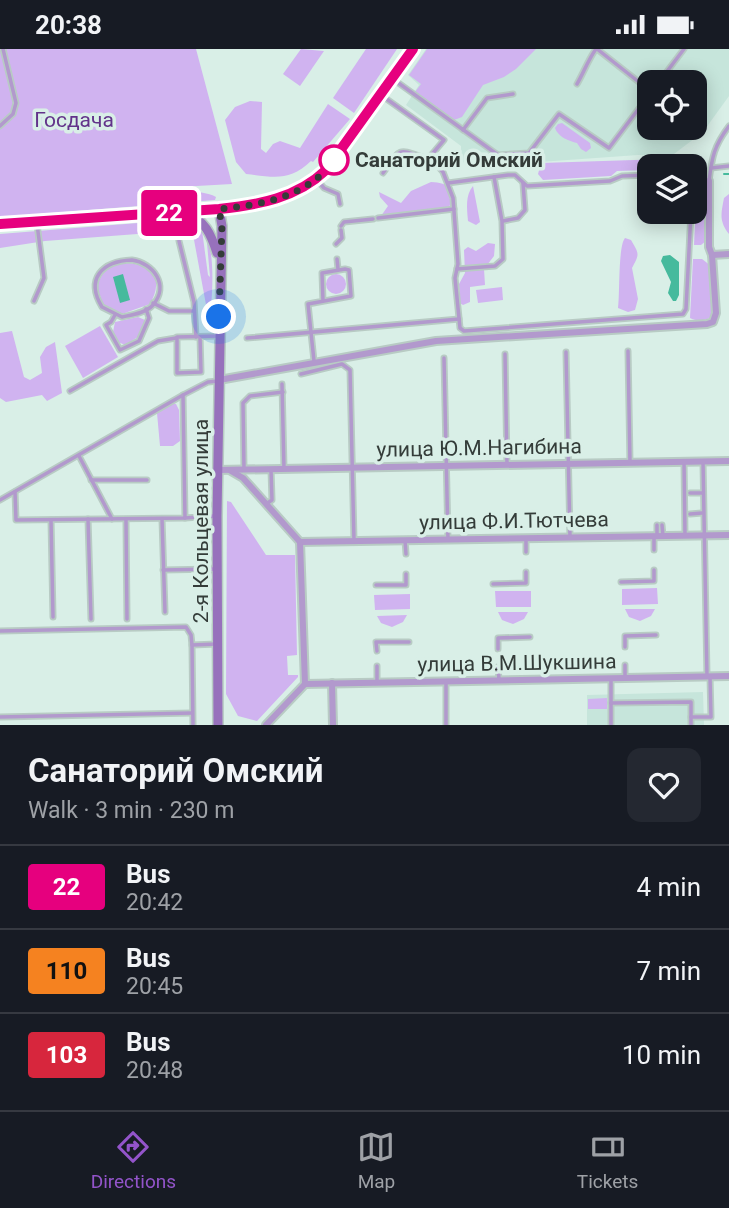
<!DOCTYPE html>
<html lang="en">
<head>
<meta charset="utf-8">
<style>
  :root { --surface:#171b24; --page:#242831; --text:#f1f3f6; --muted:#9ea1a6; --line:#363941; --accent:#9354ca }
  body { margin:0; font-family:Roboto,sans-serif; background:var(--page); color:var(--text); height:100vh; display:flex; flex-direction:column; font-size:26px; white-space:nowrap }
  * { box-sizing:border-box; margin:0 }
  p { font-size:23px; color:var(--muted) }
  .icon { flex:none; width:38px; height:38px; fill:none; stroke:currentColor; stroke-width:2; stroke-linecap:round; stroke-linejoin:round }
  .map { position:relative; height:676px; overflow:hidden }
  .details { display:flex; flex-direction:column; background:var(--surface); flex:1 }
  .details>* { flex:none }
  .badge { padding:0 14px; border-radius:5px; font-size:24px; line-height:46px }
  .tools { position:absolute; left:637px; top:21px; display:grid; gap:14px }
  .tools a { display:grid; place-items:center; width:70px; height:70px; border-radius:14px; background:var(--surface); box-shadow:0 4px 18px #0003; font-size:35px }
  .you { position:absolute; width:35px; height:35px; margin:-18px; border:5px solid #fff; border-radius:50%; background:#1a73e8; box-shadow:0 0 0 10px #1a73e833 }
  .map>.badge { position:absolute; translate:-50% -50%; box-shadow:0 0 0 4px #fff }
  .round { display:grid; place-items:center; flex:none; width:74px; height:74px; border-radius:14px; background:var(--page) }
  .overview { display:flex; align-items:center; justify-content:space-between; height:119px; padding:0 28px }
  h1 { font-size:33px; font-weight:700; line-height:52px }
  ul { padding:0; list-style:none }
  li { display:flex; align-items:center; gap:21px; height:84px; padding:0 28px; border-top:2px solid var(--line) }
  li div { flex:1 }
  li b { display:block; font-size:26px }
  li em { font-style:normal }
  li .badge { min-width:77px; font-weight:700; text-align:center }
  .status { display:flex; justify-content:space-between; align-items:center; height:49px; padding:0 35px; background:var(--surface); direction:ltr }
  .status svg { height:19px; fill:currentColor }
  .dock { display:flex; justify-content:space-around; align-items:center; height:98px; border-top:2px solid var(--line); background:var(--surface); font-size:19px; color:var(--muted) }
  .dock a { display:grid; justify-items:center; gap:4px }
  .dock .current { color:var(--accent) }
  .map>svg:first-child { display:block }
</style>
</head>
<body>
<div class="status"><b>20:38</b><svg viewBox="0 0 49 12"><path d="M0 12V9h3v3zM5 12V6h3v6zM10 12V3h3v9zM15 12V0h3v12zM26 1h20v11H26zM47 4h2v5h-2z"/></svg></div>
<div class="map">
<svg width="729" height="676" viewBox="0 0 729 676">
  <rect width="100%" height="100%" fill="#d9efe7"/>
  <g fill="#c6e5db" fill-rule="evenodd">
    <path d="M426 0H729V47L703 83 674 105 667 107 638 106 470 118 456 108 461 102V97L406 56 419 36 408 26ZM649 33H695V79H649Z"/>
    <polygon points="703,643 704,676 587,676 587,646"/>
  </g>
  <g fill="#d0b3f0">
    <path d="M0 0H196L232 135 179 138C191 143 208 143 216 148L215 151 0 168Z"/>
    <polygon points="301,0 324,2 300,37 283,25"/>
    <polygon points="366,0 397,0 354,64 333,49"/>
    <polygon points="427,0 536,0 516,20 504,28 483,36 462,68 454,71 415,43 421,35 409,26"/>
    <path d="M250 52 262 53 261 100 266 104 273 95 280 92 300 99 328 55 350 70 313 113 311 112C289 133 274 128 246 125L236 113 225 71 235 58Z"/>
    <path d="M562 74 590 94 591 99 586 103 581 100 577 94C569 92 558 88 555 79L558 75Z"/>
    <polygon points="674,105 678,110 678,117 649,117 649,121 617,122 611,127 543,131 538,125 541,114 665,110"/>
    <path d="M431 133C450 134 447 138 451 154L449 158 381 167 388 157 380 148 379 143 401 154 411 142Z"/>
    <path d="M473 137 480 173 476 176 468 172C467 159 465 147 473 137Z"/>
    <path d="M729 145V185C719 172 721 165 724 149Z"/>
    <polygon points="701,147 707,150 706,192 701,196 694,196 696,154"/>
    <polygon points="188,170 193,170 201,175 175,177 177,182 45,192 0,199 0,185"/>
    <path d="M192 180 202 181 208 226 210 228 206 183C214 208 213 232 211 259L207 261Z"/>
    <path d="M625 189 631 191C640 206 639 205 632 219L638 250 635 261 628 263 618 259C620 245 618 197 625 189Z"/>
    <polygon points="488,194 495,195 494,207 484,220 485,236 470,238 470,253 463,256 460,254 459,235 465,224 464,201 468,198 476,202"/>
    <path d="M693 210H702L711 217 713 266C708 272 697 273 690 269Z"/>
    <path d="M120 214C149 213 166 226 150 255L122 265 104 257 97 239C100 225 107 218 120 214Z"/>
    <circle cx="336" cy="235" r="10"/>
    <polygon points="502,238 503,251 478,254 476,241"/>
    <polygon points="138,268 145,271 138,288 125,296 118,293 113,283 115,273"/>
    <polygon points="100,277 118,308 83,329 65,297"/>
    <polygon points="12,282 24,328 30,331 42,324 40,308 46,298 55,293 62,344 47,352 42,346 6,353 0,349 0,284"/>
    <polygon points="172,354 176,355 179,361 180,392 173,397 160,397 157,364"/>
    <polygon points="227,452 231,453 266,506 295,506 297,606 287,607 288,626 298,626 298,628 257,672 238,667 226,645"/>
    <polygon points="657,539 658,555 622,556 622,540"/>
    <polygon points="495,542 531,542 531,558 496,558"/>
    <polygon points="410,545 410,560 375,561 374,546"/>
    <polygon points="625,560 655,560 651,567 640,572 629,568"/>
    <polygon points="498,563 528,563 524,570 513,575 502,571"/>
    <polygon points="407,566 403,573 392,578 381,574 377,567"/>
    <polygon points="607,649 607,660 588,660 588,650"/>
  </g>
  <g fill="#46ba9d">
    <polygon points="670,206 679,213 679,246 676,252 673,252 668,244 671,233 661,212 663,207"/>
    <polygon points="123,225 130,251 120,254 113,228"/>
  </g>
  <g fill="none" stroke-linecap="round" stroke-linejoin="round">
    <polyline stroke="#46ba9d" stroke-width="2" points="724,125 729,125"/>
    <g stroke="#b8cbc4" stroke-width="7">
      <g id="service">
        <polyline points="597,0 649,41"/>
        <polyline points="393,30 498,106 529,104 559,65 609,99 649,46"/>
        <polyline points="659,33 684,0"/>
        <path d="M577 35C584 23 588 11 596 0"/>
        <path d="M381 46 444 91 428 110C397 100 402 97 383 124"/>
        <polyline points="0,77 13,65 16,54 3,0"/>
        <polyline points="463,81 487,49 513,45"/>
        <polyline points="431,109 443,123 453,149 458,215 455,229 460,279 464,282 683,265 686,260 691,163"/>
        <polyline points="711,119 729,117"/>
        <polyline points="318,132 324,139 338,145 340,155"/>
        <path d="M709 132C712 108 714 97 729 77"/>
        <polyline points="448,134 508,126 515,126 527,137 610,132 622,127 649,126"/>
        <polyline points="378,169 454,160"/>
        <polyline points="503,172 518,169 525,161 523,134"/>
        <polyline points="341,177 344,173 373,170"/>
        <polyline points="179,192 194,253 196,288"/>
        <polyline points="336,195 342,189 341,181"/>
        <polyline points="337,210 338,220"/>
        <path d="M132 211C153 214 170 236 153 256 146 264 131 266 122 268L102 258C85 230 102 212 132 211Z"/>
        <polyline points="457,220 495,217 503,210 502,172 494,128"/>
        <polyline points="34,252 44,229 37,175"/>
        <polyline points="153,254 169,262 194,262"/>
        <polyline points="115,266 111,273 106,276 120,301 139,292 149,269 146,260"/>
        <polyline points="200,288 201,323 177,324 177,288 219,287"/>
        <polyline points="247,289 459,270"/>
        <polyline points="628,302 630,414"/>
        <polyline points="566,303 570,488"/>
        <polyline points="505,305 507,416"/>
        <polyline points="444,309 448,491"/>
        <polyline points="314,312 308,255 351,247 349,221 345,220 322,224 323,252"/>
        <polyline points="301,325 342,315 350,321 354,492"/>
        <polyline points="282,335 284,420"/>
        <polyline points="70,342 158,292 176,289"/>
        <polyline points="79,407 112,470"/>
        <polyline points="684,413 685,486"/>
        <polyline points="703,413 707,627"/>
        <polyline points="244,421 243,354 250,347 283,343"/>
        <polyline points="91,431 147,431"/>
        <polyline points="15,443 16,471 185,469 183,346"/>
        <polyline points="690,444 702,444"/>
        <polyline points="0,451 183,346 208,333 218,332"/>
        <polyline points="266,455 272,451 271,421"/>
        <polyline points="690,465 702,464"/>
        <polyline points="185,469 214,467"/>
        <polyline points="88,470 91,570"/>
        <polyline points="162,470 165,563"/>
        <polyline points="51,471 53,568"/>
        <polyline points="126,471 127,570"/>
        <polyline points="657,476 657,487"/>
        <polyline points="662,476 663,487"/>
        <polyline points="654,487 654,501"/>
        <polyline points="526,489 526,503"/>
        <polyline points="405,491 406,505"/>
        <polyline points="163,521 215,520"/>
        <polyline points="621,533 654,532 654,521"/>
        <polyline points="493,535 526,534 526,523"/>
        <polyline points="376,536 406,536 406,525"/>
        <polyline points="0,582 186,578 191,586 192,596 193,676"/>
        <polyline points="192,596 217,595"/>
        <polyline points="625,598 625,587 656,586"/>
        <polyline points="498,600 498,589 530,588"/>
        <polyline points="377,602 376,593 409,593"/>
        <polyline points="625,616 625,629"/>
        <polyline points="377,617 377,634"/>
        <polyline points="498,618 499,631"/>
        <polyline points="611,629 611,676"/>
        <polyline points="446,632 446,676"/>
        <polyline points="611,654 691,653 691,676"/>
        <polyline points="0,668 192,664"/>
        <polyline points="691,668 711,668 710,628"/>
      </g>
    </g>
    <g stroke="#b8cbc4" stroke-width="10">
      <g id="minor">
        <polyline points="712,206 729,205"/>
        <polyline points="219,331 436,292 707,275 713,273 716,264 712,206 709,198 709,132"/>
        <polyline points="219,421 729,412"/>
        <polyline points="231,422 243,429 300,493 305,635 266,676"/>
        <polyline points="300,493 729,486"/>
        <polyline points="332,634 333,676"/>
        <polyline points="305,635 729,627"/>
      </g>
    </g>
    <g stroke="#b8cbc4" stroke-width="12">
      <g id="secondary">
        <path d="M185 164C205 171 211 185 217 204"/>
        <path d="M0 175 219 160C258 156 297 149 326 121L413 0"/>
        <polyline points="218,676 217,467 222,177 219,160"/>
      </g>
    </g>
    <use href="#service" stroke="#b299cd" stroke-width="3.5"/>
    <use href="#minor" stroke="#b299cd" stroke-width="6"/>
    <use href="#secondary" stroke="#9771bc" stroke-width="9"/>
  </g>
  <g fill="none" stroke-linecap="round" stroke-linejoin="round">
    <g stroke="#fff" stroke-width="16">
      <path id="line" d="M0 175 219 160C258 156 297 149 326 121L413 0"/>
    </g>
    <use href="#line" stroke="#e6007e" stroke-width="10"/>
    <path stroke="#343c39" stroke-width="7" stroke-dasharray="0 12.6" d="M219 268 222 177 219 160C261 156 308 148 334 111"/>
  </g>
  <circle fill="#fff" stroke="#e6007e" stroke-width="3.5" cx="334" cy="111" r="14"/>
  <g text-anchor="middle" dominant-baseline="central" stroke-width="7" stroke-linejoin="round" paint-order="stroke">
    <g font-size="21" fill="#62338a" stroke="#d9efe7">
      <text x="74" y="71">Госдача</text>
    </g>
    <g font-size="21" font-weight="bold" fill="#343c39" stroke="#d9efe7" text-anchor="start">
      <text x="355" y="111">Санаторий Омский</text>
    </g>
    <g font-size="21" fill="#343c39" stroke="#d9efe7">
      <text transform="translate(479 399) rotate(-1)">улица Ю.М.Нагибина</text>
      <text transform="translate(201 472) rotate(-90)">2-я Кольцевая улица</text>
      <text transform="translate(514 472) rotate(-1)">улица Ф.И.Тютчева</text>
      <text transform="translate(517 614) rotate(-1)">улица В.М.Шукшина</text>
    </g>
  </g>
</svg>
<div class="tools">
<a><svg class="icon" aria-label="locate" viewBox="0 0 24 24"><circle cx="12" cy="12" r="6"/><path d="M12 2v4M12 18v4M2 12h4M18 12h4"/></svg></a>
<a><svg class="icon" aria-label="layers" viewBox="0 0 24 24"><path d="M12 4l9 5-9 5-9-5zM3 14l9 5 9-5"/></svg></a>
</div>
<div class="you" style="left:219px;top:268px"></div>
<b class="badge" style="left:169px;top:164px;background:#e6007e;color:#fff">22</b>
</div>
<section class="details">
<div class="overview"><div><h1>Санаторий Омский</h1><p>Walk · 3 min · 230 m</p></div><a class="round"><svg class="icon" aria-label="heart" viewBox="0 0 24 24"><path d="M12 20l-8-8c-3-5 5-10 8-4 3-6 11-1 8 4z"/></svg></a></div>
<ul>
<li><span class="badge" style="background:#e6007e;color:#fff">22</span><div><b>Bus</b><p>20:42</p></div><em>4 min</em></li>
<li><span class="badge" style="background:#f58220;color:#111">110</span><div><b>Bus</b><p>20:45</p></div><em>7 min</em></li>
<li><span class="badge" style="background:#d7263d;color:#fff">103</span><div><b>Bus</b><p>20:48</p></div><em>10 min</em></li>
</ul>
</section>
<nav class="dock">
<a class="current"><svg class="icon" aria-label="directions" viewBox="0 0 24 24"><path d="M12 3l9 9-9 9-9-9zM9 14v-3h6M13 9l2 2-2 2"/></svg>Directions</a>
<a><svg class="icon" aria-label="map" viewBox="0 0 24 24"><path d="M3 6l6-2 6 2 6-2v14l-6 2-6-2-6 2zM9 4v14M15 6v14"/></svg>Map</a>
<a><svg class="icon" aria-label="tickets" viewBox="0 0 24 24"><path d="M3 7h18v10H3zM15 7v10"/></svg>Tickets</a>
</nav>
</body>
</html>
